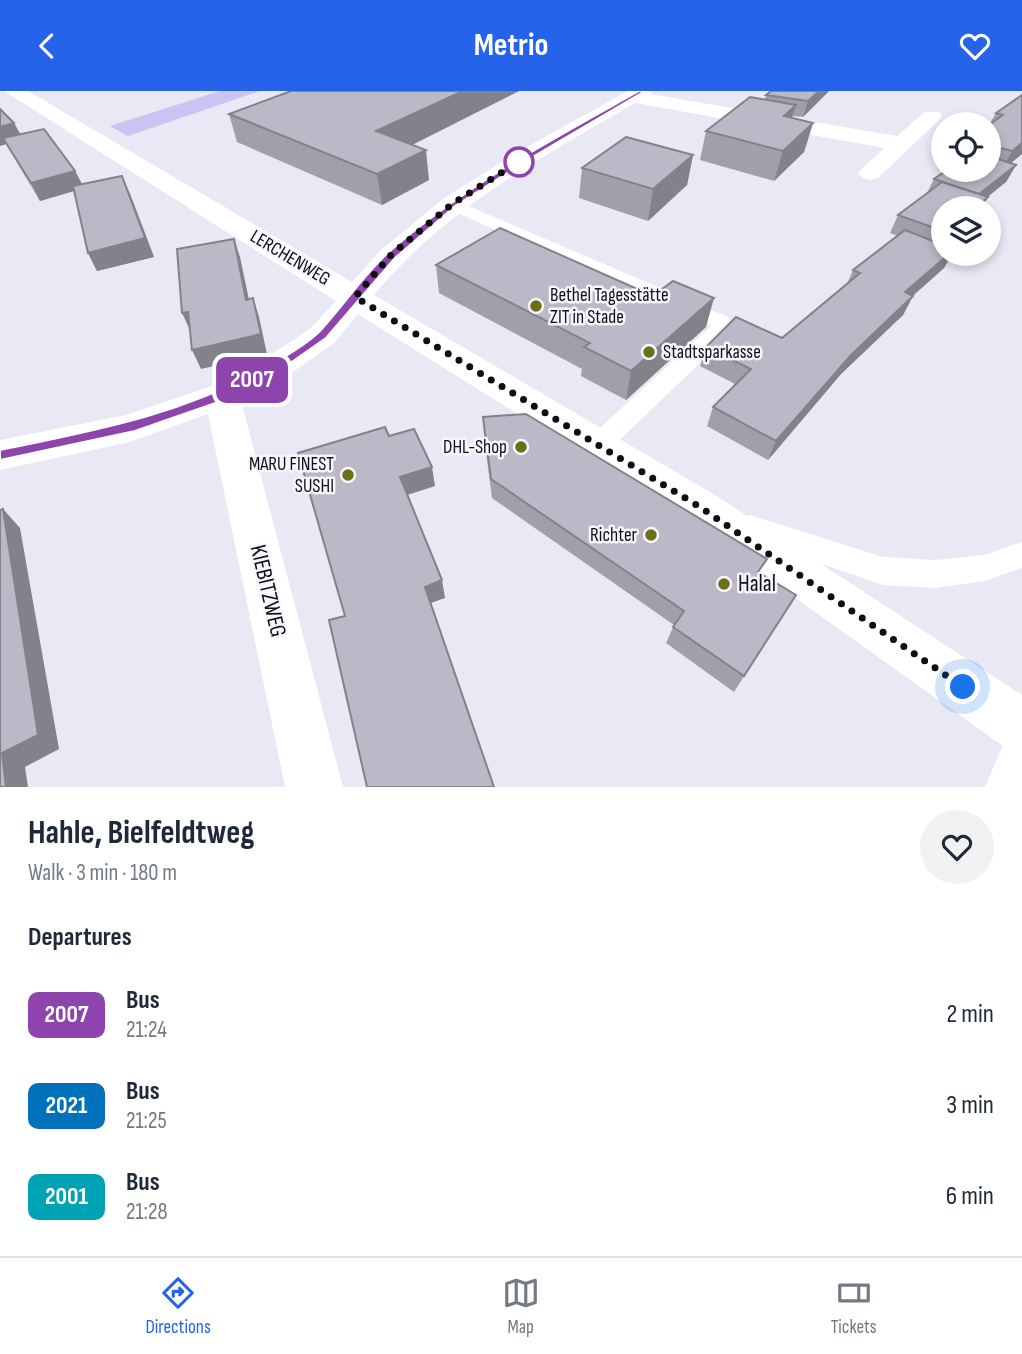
<!DOCTYPE html>
<html lang="en">
<head>
<meta charset="utf-8">
<style>
  :root { --surface:#fff; --page:#f2f2f3; --text:#1f2937; --muted:#747a83; --line:#e0e1e3; --accent:#2563eb }
  body { margin:0; font-family:"Sofia Sans Condensed",sans-serif; background:var(--page); color:var(--text); height:100vh; display:flex; flex-direction:column; font-size:26px; white-space:nowrap }
  * { box-sizing:border-box; margin:0 }
  p { font-size:23px; color:var(--muted) }
  .icon { flex:none; width:38px; height:38px; fill:none; stroke:currentColor; stroke-width:2; stroke-linecap:round; stroke-linejoin:round }
  .map { position:relative; height:696px; overflow:hidden }
  .panel { display:flex; flex-direction:column; background:var(--surface); flex:1 }
  .panel>* { flex:none }
  .badge { padding:0 14px; border-radius:10px; font-size:24px; line-height:46px }
  .buttons { position:absolute; left:931px; top:21px; display:grid; gap:14px }
  .buttons a { display:grid; place-items:center; width:70px; height:70px; border-radius:50%; background:var(--surface); box-shadow:0 4px 10px #0003; font-size:35px }
  .you { position:absolute; width:35px; height:35px; margin:-18px; border:5px solid #fff; border-radius:50%; background:#1a73e8; box-shadow:0 0 0 10px #1a73e833 }
  .map>.badge { position:absolute; translate:-50% -50%; box-shadow:0 0 0 4px #fff }
  h2 { padding:0 28px; font-size:26px; line-height:63px }
  .round { display:grid; place-items:center; flex:none; width:74px; height:74px; border-radius:37px; background:var(--page) }
  .summary { display:flex; align-items:center; justify-content:space-between; height:119px; padding:0 28px }
  h1 { font-size:33px; font-weight:700; line-height:52px }
  ul { padding:0; list-style:none }
  li { display:flex; align-items:center; gap:21px; height:91px; padding:0 28px }
  li div { flex:1 }
  li b { display:block; font-size:26px }
  li em { font-style:normal }
  li .badge { min-width:77px; font-weight:700; text-align:center }
  header { display:flex; justify-content:space-between; align-items:center; height:91px; padding:0 28px; background:var(--accent); color:#fff; font-size:32px; font-weight:700 }
  .tabs { display:flex; justify-content:space-around; align-items:center; height:98px; border-top:2px solid var(--line); background:var(--surface); font-size:19px; color:var(--muted) }
  .tabs a { display:grid; justify-items:center; gap:4px }
  .tabs .on { color:var(--accent) }
  .map>svg:first-child { display:block }
</style>
</head>
<body>
<header><svg class="icon" aria-label="back" viewBox="0 0 24 24"><path d="M15 5l-7 7 7 7"/></svg>Metrio<svg class="icon" aria-label="heart" viewBox="0 0 24 24"><path d="M12 20l-8-8c-3-5 5-10 8-4 3-6 11-1 8 4z"/></svg></header>
<div class="map">
<svg width="1022" height="696" viewBox="0 0 1022 696">
  <rect width="100%" height="100%" fill="#e9e8f5"/>
  <polygon fill="#cbc4f2" points="220,0 260,0 128,45 110,35"/>
  <g fill="none" stroke-linecap="round" stroke-linejoin="round">
    <g fill="#fff" fill-rule="evenodd">
      <polygon points="452,108 728,226 733,235 727,246 607,361 598,364 589,361 585,354 589,347 711,235 446,117 443,113 446,109"/>
      <polygon points="750,424 883,466 936,469 984,464 1022,451 1022,477 984,490 936,497 883,494 740,445 735,436 740,427"/>
    </g>
    <path fill="#fff" fill-rule="evenodd" d="M4 0H28L352 191 381 159 443 108 518 61 628 0H652L650 3 897 45 925 21H939L942 25 939 29 878 87 870 89 862 87 858 82 884 57 635 12C539 68 446 117 374 204L715 404 1022 604V663L1003 655 685 428 358 223 334 252 290 283 241 310 343 696H285L208 323 130 351 0 379V349L126 324 209 296 266 267 310 238 336 210Z"/>
    <polygon fill="#fff" fill-rule="evenodd" points="1022,648 1022,696 985,696 1002,656"/>
  </g>
  <g fill="#a19fab">
    <polygon points="291,0 519,0 412,54 429,89 382,114 237,51 229,23"/>
    <polygon points="829,0 803,26 792,25 792,26 813,32 804,61 774,90 700,69 706,40 765,9 766,4"/>
    <polygon points="1022,4 1022,63 1011,72 1016,74 1006,91 943,117 943,163 952,163 944,177 913,205 903,224 841,283 768,369 707,335 713,316 735,293 700,275 706,256 782,247 847,193 853,179 898,145 890,142 898,124 927,102 934,88 989,79 989,34 996,22"/>
    <polygon points="14,32 20,43 75,80 82,93 122,85 130,103 154,166 97,180 88,162 74,100 40,110 6,53"/>
    <polygon points="693,64 687,94 648,130 579,107 582,77"/>
    <polygon points="436,174 653,205 706,236 626,309 581,285 582,278 439,202"/>
    <polygon points="483,326 760,482 796,504 734,601 666,552 674,534 492,407 484,345"/>
  </g>
  <g fill="#83828b">
    <polygon points="463,0 519,0 380,70 376,40"/>
    <polygon points="819,0 829,0 803,26 808,10"/>
    <polygon points="796,14 787,42 784,25"/>
    <polygon points="14,32 23,48 0,55 0,36"/>
    <polygon points="813,32 804,61 774,90 783,60"/>
    <polygon points="1022,52 1022,63 1000,81 1012,60"/>
    <polygon points="426,59 429,89 382,114 377,83"/>
    <polygon points="693,64 687,94 648,130 653,98"/>
    <polygon points="1016,74 1006,91 974,117 979,103"/>
    <polygon points="75,80 84,97 40,110 31,92"/>
    <polygon points="122,85 130,103 154,166 97,180 88,162"/>
    <polygon points="988,106 982,117 975,117"/>
    <polygon points="234,148 240,166 253,228 246,209"/>
    <polygon points="949,163 952,163 944,177 895,220 905,201"/>
    <polygon points="913,205 903,224 841,283 768,369 776,350 851,264"/>
    <polygon points="253,207 259,226 267,263 201,278 192,259"/>
    <polygon points="714,207 706,236 626,309 631,280"/>
    <polygon points="188,221 191,241 182,222"/>
    <polygon points="432,376 435,395 404,405 400,386"/>
    <polygon points="3,418 20,437 59,658 25,676 28,696 6,696 2,662"/>
    <polygon points="442,489 445,507 428,513 425,496"/>
  </g>
  <g fill="#bbb9c7" stroke="#83828b" stroke-width="2">
    <polygon points="291,0 463,0 376,40 426,59 377,83 229,23"/>
    <polygon points="771,0 819,0 808,10 766,4"/>
    <polygon points="1022,4 1022,52 1012,60 989,54 989,34 1003,24 996,22"/>
    <polygon points="750,6 796,14 784,25 813,32 783,60 706,40"/>
    <polygon points="0,18 14,32 0,36"/>
    <polygon points="44,38 75,80 31,92 3,47"/>
    <polygon points="626,46 693,64 653,98 582,77"/>
    <polygon points="989,65 1016,74 979,103 934,88 947,79 989,79"/>
    <polygon points="122,85 145,147 88,162 73,95"/>
    <polygon points="942,91 988,106 975,117 943,117 943,140 898,124"/>
    <polygon points="500,137 653,205 673,190 714,207 631,280 584,256 590,252 436,174"/>
    <polygon points="905,139 943,154 943,163 949,163 905,201 913,205 851,264 776,350 713,316 751,278 706,256 736,226 782,247 860,182 853,179"/>
    <polygon points="234,148 246,209 253,207 261,243 192,259 188,221 182,222 177,158"/>
    <polygon points="526,323 767,468 758,481 796,504 744,585 673,536 684,520 491,388 483,326"/>
    <polygon points="385,336 389,345 414,338 432,376 400,386 442,489 425,496 494,696 367,696 329,529 345,525 298,362"/>
    <polygon points="3,418 38,644 2,662 6,696 0,696 0,419"/>
  </g>
  <path fill="#8e44ad" stroke="#fff" stroke-width="2" d="M639 0H645L529 68 455 115 395 167 326 247 283 277 227 308 135 340 0 369V359C97 339 185 323 272 273 288 264 308 252 320 240 344 214 364 183 390 160 466 94 553 48 639 0Z"/>
  <g fill="none" stroke-linecap="round" stroke-linejoin="round">
    <polyline stroke="#0f0e13" stroke-width="7" stroke-dasharray="0 12.6" points="519,71 526,66 452,113 391,164 355,206 700,416 963,596"/>
  </g>
  <circle fill="#fff" stroke="#8e44ad" stroke-width="3.5" cx="519" cy="71" r="14"/>
  <g fill="#6c7014" stroke="#f7f6fe" stroke-width="2.5">
    <circle cx="536" cy="215" r="7"/>
    <circle cx="649" cy="261" r="7"/>
    <circle cx="521" cy="356" r="7"/>
    <circle cx="348" cy="384" r="7"/>
    <circle cx="651" cy="444" r="7"/>
    <circle cx="724" cy="493" r="7"/>
  </g>
  <g text-anchor="middle" dominant-baseline="central" stroke-width="5" stroke-linejoin="round" paint-order="stroke">
    <g font-size="19" fill="#0f0e13" stroke="#f7f6fe">
      <text transform="translate(290 167) rotate(31)">LERCHENWEG</text>
    </g>
    <g font-size="19" fill="#0f0e13" stroke="#f7f6fe" text-anchor="end">
      <text x="550" y="204" text-anchor="start">Bethel Tagesstätte<tspan x="550" dy="22">ZIT in Stade</tspan></text>
      <text x="663" y="261" text-anchor="start">Stadtsparkasse</text>
      <text x="507" y="356">DHL-Shop</text>
      <text x="334" y="373">MARU FINEST<tspan x="334" dy="22">SUSHI</tspan></text>
      <text x="637" y="444">Richter</text>
    </g>
    <g font-size="23" fill="#0f0e13" stroke="#f7f6fe" text-anchor="start">
      <text x="738" y="493">Halal</text>
    </g>
    <g font-size="23" fill="#0f0e13" stroke="#f7f6fe">
      <text transform="translate(268 500) rotate(77)">KIEBITZWEG</text>
    </g>
  </g>
</svg>
<div class="buttons">
<a><svg class="icon" aria-label="locate" viewBox="0 0 24 24"><circle cx="12" cy="12" r="6"/><path d="M12 2v4M12 18v4M2 12h4M18 12h4"/></svg></a>
<a><svg class="icon" aria-label="layers" viewBox="0 0 24 24"><path d="M12 4l9 5-9 5-9-5zM3 14l9 5 9-5"/></svg></a>
</div>
<div class="you" style="left:963px;top:596px"></div>
<b class="badge" style="left:252px;top:289px;background:#8e44ad;color:#fff">2007</b>
</div>
<section class="panel">
<div class="summary"><div><h1>Hahle, Bielfeldtweg</h1><p>Walk · 3 min · 180 m</p></div><a class="round"><svg class="icon" aria-label="heart" viewBox="0 0 24 24"><path d="M12 20l-8-8c-3-5 5-10 8-4 3-6 11-1 8 4z"/></svg></a></div>
<h2>Departures</h2>
<ul>
<li><span class="badge" style="background:#8e44ad;color:#fff">2007</span><div><b>Bus</b><p>21:24</p></div><em>2 min</em></li>
<li><span class="badge" style="background:#0072bc;color:#fff">2021</span><div><b>Bus</b><p>21:25</p></div><em>3 min</em></li>
<li><span class="badge" style="background:#00a3b4;color:#fff">2001</span><div><b>Bus</b><p>21:28</p></div><em>6 min</em></li>
</ul>
</section>
<nav class="tabs">
<a class="on"><svg class="icon" aria-label="directions" viewBox="0 0 24 24"><path d="M12 3l9 9-9 9-9-9zM9 14v-3h6M13 9l2 2-2 2"/></svg>Directions</a>
<a><svg class="icon" aria-label="map" viewBox="0 0 24 24"><path d="M3 6l6-2 6 2 6-2v14l-6 2-6-2-6 2zM9 4v14M15 6v14"/></svg>Map</a>
<a><svg class="icon" aria-label="tickets" viewBox="0 0 24 24"><path d="M3 7h18v10H3zM15 7v10"/></svg>Tickets</a>
</nav>
</body>
</html>
